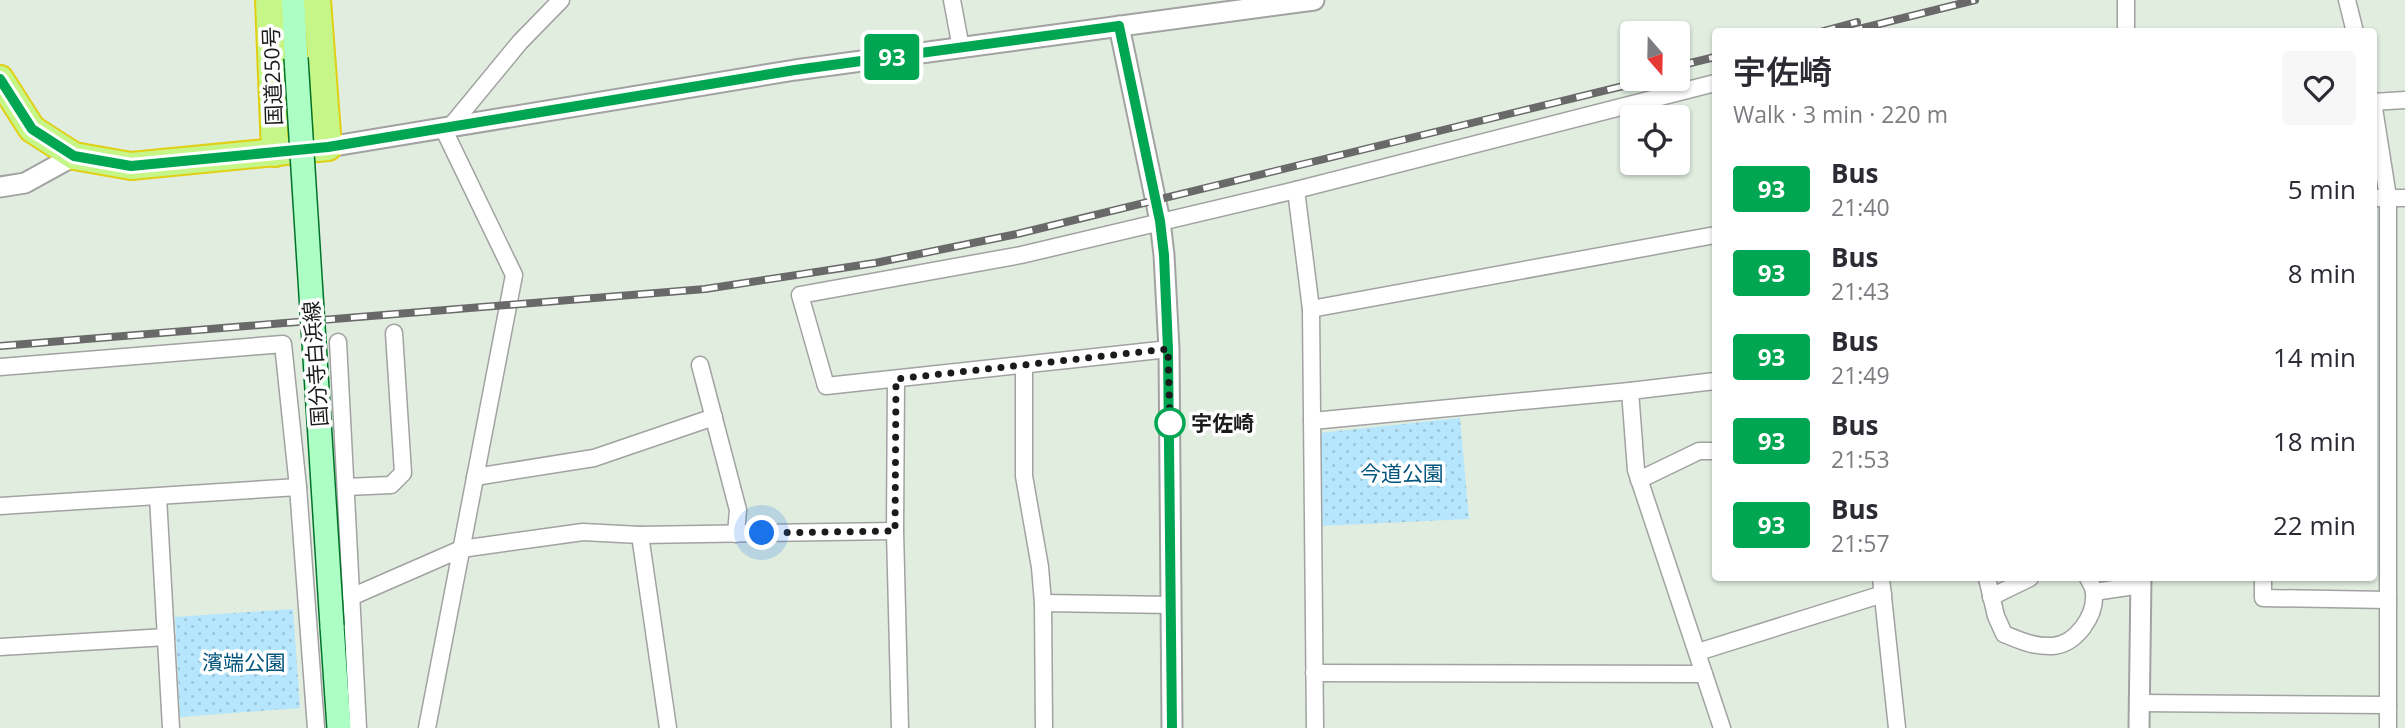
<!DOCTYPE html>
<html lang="en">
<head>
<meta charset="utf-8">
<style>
  :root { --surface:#fff; --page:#f7f7f7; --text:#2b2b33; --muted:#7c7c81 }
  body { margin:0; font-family:"Open Sans","Noto Sans JP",sans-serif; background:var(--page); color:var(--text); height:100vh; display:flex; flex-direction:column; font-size:26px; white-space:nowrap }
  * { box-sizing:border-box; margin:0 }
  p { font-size:23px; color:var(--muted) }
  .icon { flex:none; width:38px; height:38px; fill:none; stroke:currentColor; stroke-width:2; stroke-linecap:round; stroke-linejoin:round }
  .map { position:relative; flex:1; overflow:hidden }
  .drawer { position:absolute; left:1712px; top:28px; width:665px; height:553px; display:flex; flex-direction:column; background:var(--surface); border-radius:7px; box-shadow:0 2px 5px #0004 }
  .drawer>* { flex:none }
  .badge { padding:0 14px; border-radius:5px; font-size:24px; line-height:46px }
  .needle { width:46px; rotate:160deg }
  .fabs { position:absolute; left:1620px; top:21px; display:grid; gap:14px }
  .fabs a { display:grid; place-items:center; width:70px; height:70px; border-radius:7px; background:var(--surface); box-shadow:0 2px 5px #0004; font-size:35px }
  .you { position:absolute; width:35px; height:35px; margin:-18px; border:5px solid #fff; border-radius:50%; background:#1a73e8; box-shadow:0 0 0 10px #1a73e833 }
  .map>.badge { position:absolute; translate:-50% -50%; box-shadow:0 0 0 4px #fff }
  .round { display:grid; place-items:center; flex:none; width:74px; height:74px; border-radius:7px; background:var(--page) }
  .summary { display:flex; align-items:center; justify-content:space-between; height:119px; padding:0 21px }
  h1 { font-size:33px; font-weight:600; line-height:52px }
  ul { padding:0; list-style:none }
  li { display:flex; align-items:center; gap:21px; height:84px; padding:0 21px }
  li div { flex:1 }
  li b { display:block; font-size:26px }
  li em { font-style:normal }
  li .badge { min-width:77px; font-weight:700; text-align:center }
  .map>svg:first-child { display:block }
</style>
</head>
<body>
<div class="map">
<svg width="2405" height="728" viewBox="0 0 2405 728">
  <defs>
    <pattern id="park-dots" width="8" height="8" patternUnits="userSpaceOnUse" patternTransform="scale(1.75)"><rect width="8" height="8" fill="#b6e6fd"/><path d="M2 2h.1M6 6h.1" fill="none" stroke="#9cc5d8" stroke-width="1.8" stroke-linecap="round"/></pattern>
  </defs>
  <rect width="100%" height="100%" fill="#e0eddf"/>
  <g fill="url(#park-dots)">
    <polygon points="1460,418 1469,519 1320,526 1319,433"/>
    <polygon points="293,609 300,708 180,717 175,617"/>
  </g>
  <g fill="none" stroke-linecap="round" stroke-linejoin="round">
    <g stroke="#a2a2a2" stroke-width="19">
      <g id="minor">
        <polyline points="952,0 961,48"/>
        <polyline points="2126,0 2126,32"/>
        <polyline points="2347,0 2355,32"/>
        <polyline points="2373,102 2388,197 2388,728"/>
        <polyline points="2373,102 2405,100"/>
        <polyline points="450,127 520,42 561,0"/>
        <polyline points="1296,190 1311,309 1315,728"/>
        <polyline points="2373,198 2405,198"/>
        <polyline points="1311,309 1715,235"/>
        <polyline points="338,342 358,728"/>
        <polyline points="1169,349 826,386 800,295 1021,255 1296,190 1715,83"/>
        <polyline points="700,365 738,510 736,534"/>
        <polyline points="1024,365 1024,476 1040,567 1043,603"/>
        <polyline points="0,367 283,344 298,487 316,728"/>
        <polyline points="896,379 895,531 900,728"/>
        <polyline points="1630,391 1636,470 1722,728"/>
        <polyline points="1312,421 1630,391 1715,381"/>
        <polyline points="475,477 594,458 714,417"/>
        <polyline points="1639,480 1699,451 1715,451"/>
        <polyline points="346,487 391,485 403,473 394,333"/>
        <polyline points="158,497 171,728"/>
        <polyline points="0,506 298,487"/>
        <polyline points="640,535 668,728"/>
        <polyline points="1881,578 1897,728"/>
        <path d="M1987 578 1996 616 2004 634C2021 641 2034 647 2053 646 2076 644 2096 616 2094 593 2094 588 2090 582 2088 578"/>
        <polyline points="2263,578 2263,598 2388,600"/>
        <polyline points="2094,592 2141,585"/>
        <polyline points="351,597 461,549 583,532 640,535 895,531"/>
        <polyline points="1991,597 2030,578"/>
        <polyline points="0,647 166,637"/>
        <polyline points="1698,652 1883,594"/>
        <polyline points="1314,673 1704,674"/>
        <polyline points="2139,703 2388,705"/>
        <polyline points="427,728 514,275 443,128"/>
        <polyline points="1044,728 1043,603 1172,605"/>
      </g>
    </g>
    <g stroke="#a2a2a2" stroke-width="23">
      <g id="tertiary">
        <polyline points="1119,26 1160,221 1164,255 1169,349 1172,728"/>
        <polyline points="328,147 795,70 1314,0"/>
        <polyline points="0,187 25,183 74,156"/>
        <polyline points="2139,728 2141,578"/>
      </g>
    </g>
    <g stroke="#007329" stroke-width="26">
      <g id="secondary">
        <polyline points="293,0 296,58"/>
        <polyline points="332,626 339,728"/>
      </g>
    </g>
    <g stroke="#e1cf16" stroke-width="30">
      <g id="trunk">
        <polyline points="269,0 275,153"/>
        <polyline points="0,79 32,129 74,156 131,166 328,147 317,0"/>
      </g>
    </g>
    <use href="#minor" stroke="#fff" stroke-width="16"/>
    <use href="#tertiary" stroke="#fff" stroke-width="19"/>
    <use href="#secondary" stroke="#acfec5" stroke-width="23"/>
    <use href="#trunk" stroke="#c6f688" stroke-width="26"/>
    <g stroke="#696969" stroke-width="8">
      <g id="rail">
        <polyline points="1820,32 1857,22"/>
        <polyline points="1847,32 1975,0"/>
        <polyline points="1678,66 1715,57"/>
        <polyline points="0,346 705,289 875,263 1017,234 1652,79"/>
      </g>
    </g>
    <use href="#rail" stroke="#fff" stroke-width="5" stroke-dasharray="16" stroke-linecap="butt"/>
    <g stroke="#007329" stroke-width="26" stroke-linecap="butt">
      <polyline id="secondary-bridge" points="296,58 332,626"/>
    </g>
    <use href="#secondary-bridge" stroke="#acfec5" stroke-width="23"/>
  </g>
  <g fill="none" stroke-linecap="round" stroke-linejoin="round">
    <g stroke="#fff" stroke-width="16">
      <polyline id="line" points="0,79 32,129 74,156 131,166 328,147 795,70 1119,26 1160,221 1164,255 1168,349 1172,728"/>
    </g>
    <use href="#line" stroke="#00a651" stroke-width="10"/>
    <polyline stroke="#1b1b1b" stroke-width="7" stroke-dasharray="0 12.6" points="762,533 895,531 896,379 1168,349 1170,426 1170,423"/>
  </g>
  <circle fill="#fff" stroke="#00a651" stroke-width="3.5" cx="1170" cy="423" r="14"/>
  <g text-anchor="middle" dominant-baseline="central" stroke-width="7" stroke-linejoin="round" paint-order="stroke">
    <g font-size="21" fill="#1b1b1b" stroke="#fff">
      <text transform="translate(272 76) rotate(-92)">国道250号</text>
      <text transform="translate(315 364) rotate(-94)">国分寺白浜線</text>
    </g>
    <g font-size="21" font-weight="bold" fill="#1b1b1b" stroke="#fff" text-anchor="start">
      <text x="1191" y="423">宇佐崎</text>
    </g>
    <g font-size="21" fill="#03557e" stroke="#fff">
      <text x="1402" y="473">今道公園</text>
      <text x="244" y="662">濱端公園</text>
    </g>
  </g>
</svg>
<div class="fabs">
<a><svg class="needle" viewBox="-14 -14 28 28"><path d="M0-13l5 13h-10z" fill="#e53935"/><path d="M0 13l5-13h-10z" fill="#7c7c81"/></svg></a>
<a><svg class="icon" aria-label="locate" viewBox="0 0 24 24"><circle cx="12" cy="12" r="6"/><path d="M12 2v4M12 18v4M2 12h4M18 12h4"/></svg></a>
</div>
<div class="you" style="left:762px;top:533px"></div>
<b class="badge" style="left:892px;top:57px;background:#00a651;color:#fff">93</b>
<section class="drawer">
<div class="summary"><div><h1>宇佐崎</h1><p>Walk · 3 min · 220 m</p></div><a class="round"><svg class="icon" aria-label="heart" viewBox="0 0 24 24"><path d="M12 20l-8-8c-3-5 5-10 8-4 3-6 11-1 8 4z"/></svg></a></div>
<ul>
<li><span class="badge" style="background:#00a651;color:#fff">93</span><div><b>Bus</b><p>21:40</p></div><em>5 min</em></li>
<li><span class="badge" style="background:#00a651;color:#fff">93</span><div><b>Bus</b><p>21:43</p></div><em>8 min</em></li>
<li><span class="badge" style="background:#00a651;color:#fff">93</span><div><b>Bus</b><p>21:49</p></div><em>14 min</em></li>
<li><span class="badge" style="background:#00a651;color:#fff">93</span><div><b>Bus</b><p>21:53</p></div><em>18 min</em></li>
<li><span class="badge" style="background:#00a651;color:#fff">93</span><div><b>Bus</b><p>21:57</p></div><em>22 min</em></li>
</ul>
</section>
</div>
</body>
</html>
